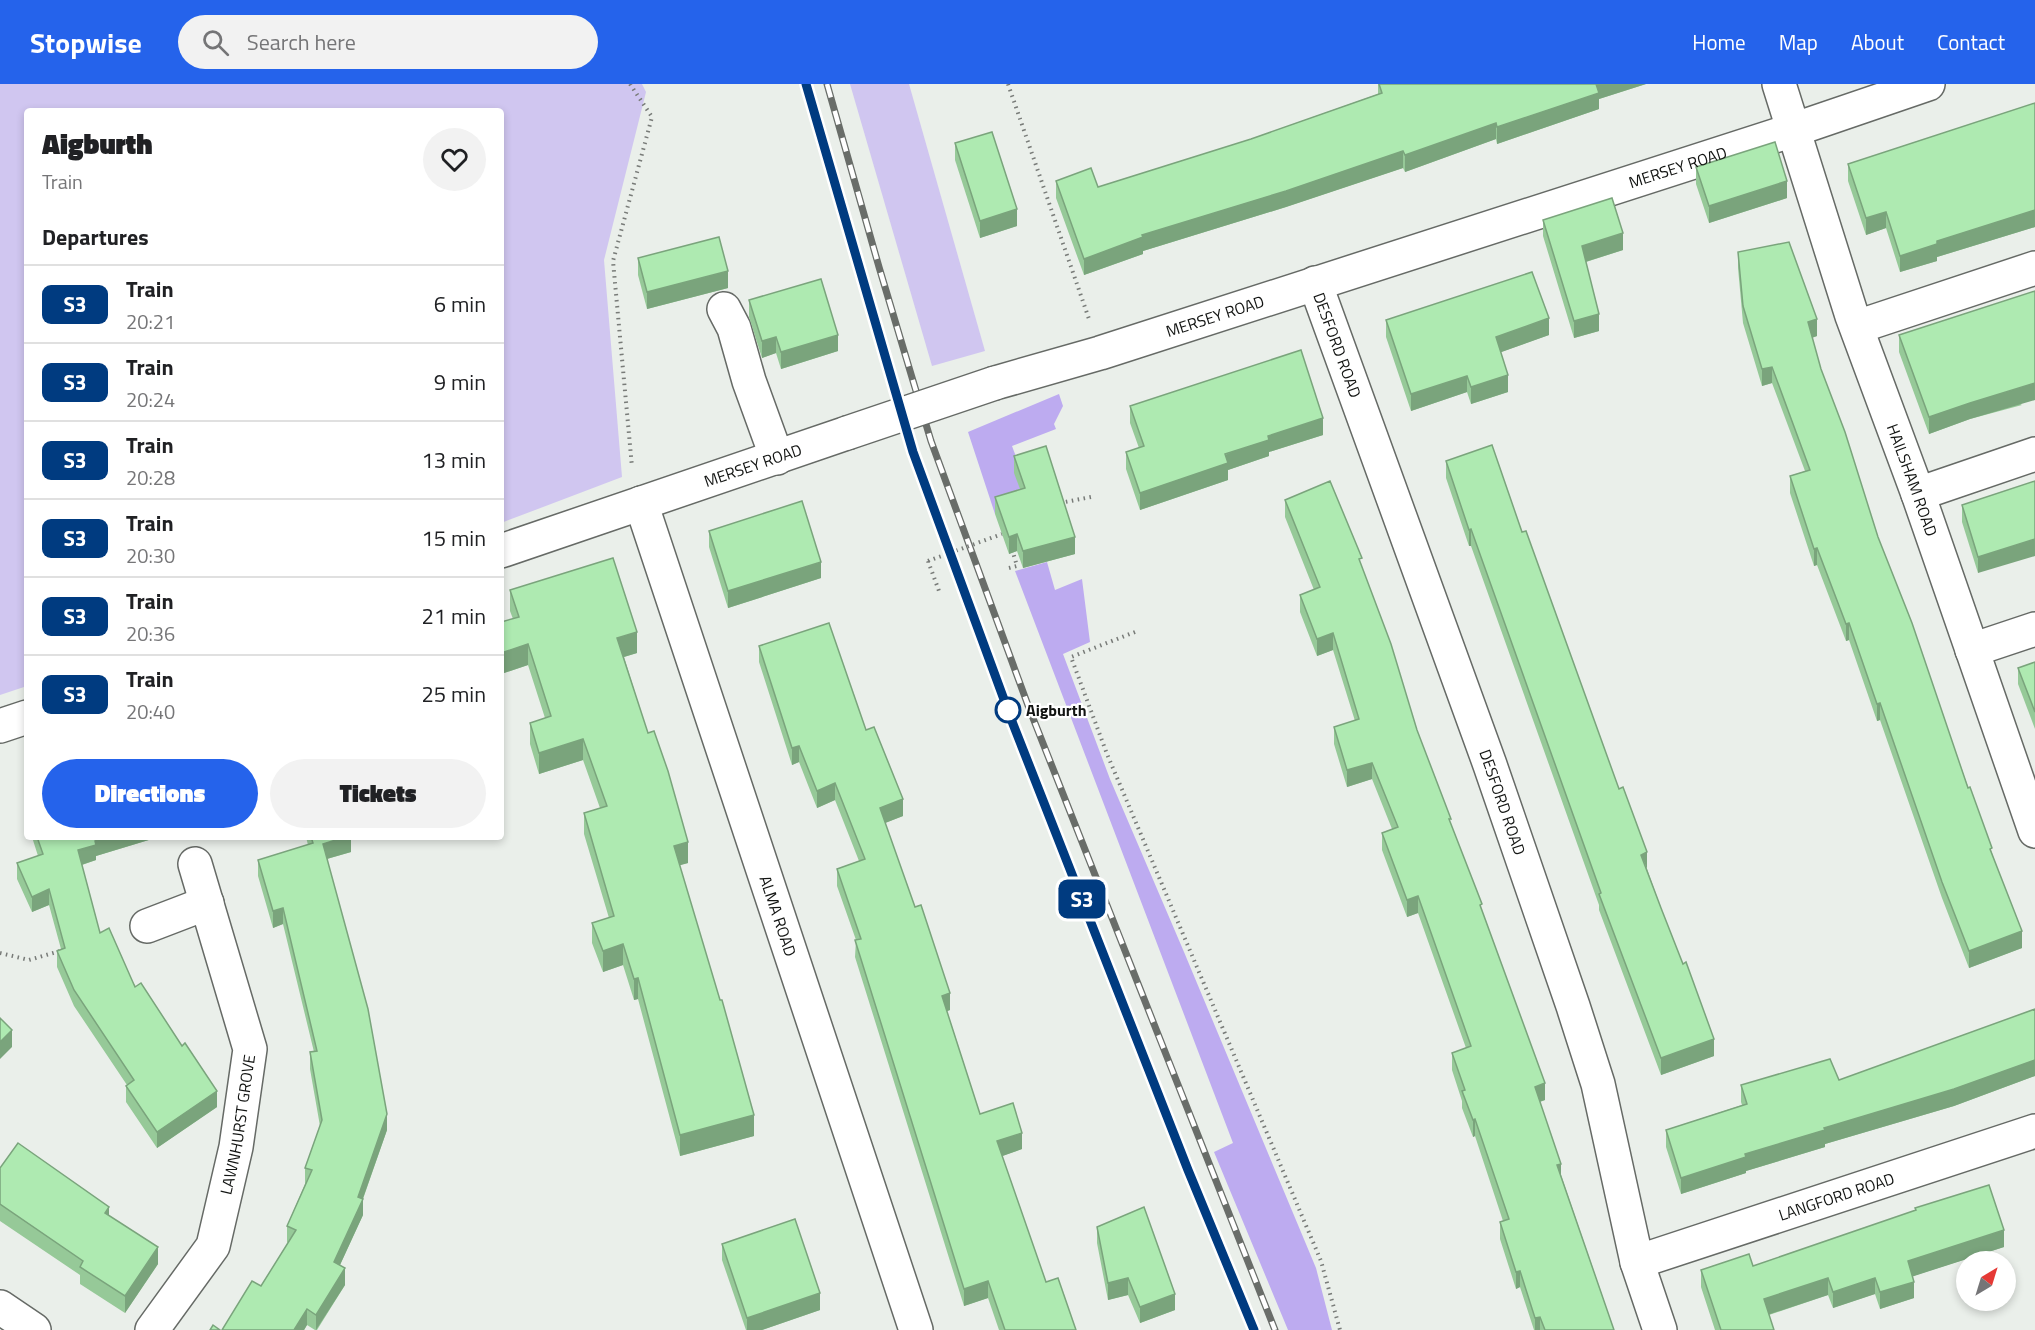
<!DOCTYPE html>
<html lang="en">
<head>
<meta charset="utf-8">
<style>
  :root { --surface:#fff; --page:#f2f2f2; --text:#202124; --muted:#757577; --line:#e0e0e0; --accent:#2563eb }
  body { margin:0; font-family:"Titillium Web",sans-serif; background:var(--page); color:var(--text); height:100vh; display:flex; flex-direction:column; font-size:22px; white-space:nowrap }
  * { box-sizing:border-box; margin:0 }
  p { font-size:20px; color:var(--muted) }
  .icon { flex:none; width:33px; height:33px; fill:none; stroke:currentColor; stroke-width:2; stroke-linecap:round; stroke-linejoin:round }
  .map { position:relative; flex:1; overflow:hidden }
  .drawer { position:absolute; left:24px; top:24px; width:480px; height:732px; display:flex; flex-direction:column; background:var(--surface); border-radius:6px; box-shadow:0 3px 9px #0003 }
  .drawer>* { flex:none }
  .badge { padding:0 12px; border-radius:9px; font-size:21px; line-height:39px }
  .needle { width:39px; rotate:38deg }
  .tools { position:absolute; left:1956px; top:1167px; display:grid; gap:12px }
  .tools a { display:grid; place-items:center; width:60px; height:60px; border-radius:50%; background:var(--surface); box-shadow:0 3px 9px #0003; font-size:30px }
  .map>.badge { position:absolute; translate:-50% -50%; box-shadow:0 0 0 3px #fff }
  h2 { padding:0 18px; font-size:22px; line-height:54px }
  .round { display:grid; place-items:center; flex:none; width:63px; height:63px; border-radius:32px; background:var(--page) }
  .summary { display:flex; align-items:center; justify-content:space-between; height:102px; padding:0 18px }
  h1 { font-size:28px; font-weight:800; line-height:45px }
  .action { display:flex; gap:12px; margin-top:auto; padding:12px 18px }
  .action a { flex:1; height:69px; border-radius:36px; background:var(--accent); color:#fff; font-size:24px; font-weight:800; line-height:69px; text-align:center }
  .action a+a { background:var(--page); color:var(--text) }
  ul { padding:0; list-style:none }
  li { display:flex; align-items:center; gap:18px; height:78px; padding:0 18px; border-top:2px solid var(--line) }
  li div { flex:1 }
  li b { display:block; font-size:22px }
  li em { font-style:normal }
  li .badge { min-width:66px; font-weight:700; text-align:center }
  header { display:flex; align-items:center; gap:36px; box-sizing:border-box; height:84px; padding:0 30px; background:var(--accent); color:#fff }
  header strong { font-size:28px }
  nav { display:flex; gap:33px; margin-inline-start:auto; font-size:21px }
  .search { width:420px; height:54px; background:var(--page); display:flex; align-items:center; gap:15px; box-sizing:border-box; padding:0 21px; border-radius:33px; color:var(--muted); font-size:22px }
  .map>svg:first-child { display:block }
</style>
</head>
<body>
<header>
<strong>Stopwise</strong>
<div class="search"><svg class="icon" aria-label="search" viewBox="0 0 24 24"><circle cx="10" cy="10" r="6"/><path d="M15 15l6 6"/></svg>Search here</div>
<nav><a>Home</a><a>Map</a><a>About</a><a>Contact</a></nav>
</header>
<div class="map">
<svg width="2035" height="1246" viewBox="0 0 2035 1246">
  <rect width="100%" height="100%" fill="#eaefea"/>
  <g fill="#d0c6f0">
    <polygon points="0,0 642,0 646,8 604,176 622,393 501,439 501,27 27,27 27,602 0,611"/>
    <polygon points="850,0 909,0 985,267 932,282"/>
  </g>
  <g fill="#bdabf0">
    <polygon points="1059,310 1063,322 1054,340 1056,345 1012,362 1021,386 1025,420 995,430 968,348"/>
    <polygon points="1047,478 1055,506 1082,495 1090,558 1063,570 1110,695 1184,868 1316,1184 1332,1246 1288,1246 1214,1068 1233,1059 1015,487"/>
  </g>
  <g fill="none" stroke-linecap="round" stroke-linejoin="round">
    <g stroke="#666a66" stroke-width="36">
      <g id="minor">
        <path id="s1" d="M1779 0 1852 232 1918 410 2035 747"/>
        <path id="s2" d="M1315 199 1490 681 1573 922 1598 1000 1637 1178 1660 1246"/>
        <polyline points="724,225 734,244 749,297 777,374"/>
        <polyline points="1857,243 2035,184"/>
        <path id="s3" d="M995 299 1100 269 1793 46 1928 0"/>
        <polyline points="1918,410 2035,370"/>
        <path id="s4" d="M641 419 916 1246"/>
        <path id="s5" d="M501 467 847 349"/>
        <polyline points="1972,566 2035,545"/>
        <polyline points="0,642 27,633"/>
        <polyline points="147,842 207,819"/>
        <path id="s6" d="M1637 1178 2035 1047"/>
        <polyline points="0,1223 34,1246"/>
        <path id="s7" d="M152 1246 213 1162 236 1063 250 965 195 780"/>
      </g>
    </g>
    <g stroke="#787b78" stroke-width="4" stroke-dasharray="1.5 4.5" stroke-linecap="butt">
      <polyline points="630,0 652,33 613,177 632,383"/>
      <polyline points="1008,0 1089,235"/>
      <polyline points="1060,419 1091,413"/>
      <polyline points="928,477 939,507"/>
      <polyline points="1009,484 1017,482 1012,465"/>
      <polyline points="1135,548 1071,573 1107,670 1321,1177 1340,1246"/>
      <polyline points="0,869 29,876 60,867"/>
    </g>
    <use href="#minor" stroke="#fff" stroke-width="33"/>
    <g stroke="#696d69" stroke-width="7">
      <g id="rail">
        <polyline points="806,0 913,368 1013,640 1188,1086 1254,1246"/>
        <polyline points="827,0 879,183 931,357 1029,624 1275,1246"/>
      </g>
    </g>
    <use href="#rail" stroke="#fff" stroke-width="4.5" stroke-dasharray="14" stroke-linecap="butt"/>
    <g stroke="#666a66" stroke-width="36" stroke-linecap="butt">
      <polyline id="minor-bridge" points="847,349 995,299"/>
    </g>
    <polyline stroke="#787b78" stroke-width="4" stroke-dasharray="1.5 4.5" stroke-linecap="butt" points="928,477 1002,450"/>
    <use href="#minor-bridge" stroke="#fff" stroke-width="33"/>
  </g>
  <g fill="#96c998">
    <polygon points="1378,0 1646,0 1599,15 1599,25 1497,60 1496,55 1405,88 1403,84 1286,123 1143,167 1143,170 1084,191 1056,114 1056,97 1098,103 1251,55 1378,10"/>
    <polygon points="2035,19 2035,143 1937,173 1937,177 1900,188 1886,144 1866,151 1848,97 1848,80"/>
    <polygon points="955,59 1017,142 980,154 955,76"/>
    <polygon points="1696,83 1787,114 1709,139 1696,100"/>
    <polygon points="1543,136 1623,166 1586,178 1599,247 1574,254 1543,152"/>
    <polygon points="1738,168 1817,252 1812,254 1821,285 1878,453 1992,769 2022,864 1969,884 1942,814 1880,636 1877,637 1849,556 1846,557 1817,481 1814,482 1790,409 1790,392 1805,387 1772,299 1762,302 1743,239 1738,184"/>
    <polygon points="638,174 728,204 647,225 638,191"/>
    <polygon points="749,216 838,267 781,285 776,269 762,274 749,233"/>
    <polygon points="1386,236 1549,251 1501,268 1508,308 1471,320 1467,308 1411,327 1386,253"/>
    <polygon points="1899,251 2022,321 1970,335 1929,350 1899,268"/>
    <polygon points="1130,322 1323,351 1269,368 1269,372 1228,386 1228,396 1140,426 1126,385 1126,368 1139,364 1130,339"/>
    <polygon points="1014,372 1075,470 1023,484 1017,467 1009,470 995,430 995,413 1020,405 1014,389"/>
    <polygon points="1446,377 1522,448 1647,785 1714,972 1661,991 1599,826 1599,821 1471,462 1469,462 1446,394"/>
    <polygon points="2035,397 1978,489 1962,438 1962,421"/>
    <polygon points="1285,416 1362,483 1417,646 1482,826 1545,1016 1540,1018 1561,1091 1614,1246 1534,1246 1520,1203 1516,1205 1500,1155 1500,1138 1503,1137 1475,1052 1473,1053 1462,1024 1462,1017 1452,986 1452,969 1466,964 1418,829 1407,833 1382,766 1382,749 1392,745 1372,695 1347,703 1334,660 1334,643 1355,637 1333,566 1317,572 1300,528 1300,511 1314,506 1285,433"/>
    <polygon points="709,447 821,494 728,524 709,463"/>
    <polygon points="510,506 637,569 624,573 688,779 679,781 754,1052 680,1072 638,915 634,916 623,881 603,888 592,859 592,839 609,834 584,750 584,729 600,724 583,676 539,690 530,660 530,639 545,634 528,581 501,590 501,538 513,535 510,527"/>
    <polygon points="759,562 866,646 903,732 885,739 950,926 947,927 980,1030 1022,1065 1002,1072 1046,1198 1076,1246 999,1246 988,1214 964,1222 855,873 856,856 837,802 837,785 859,777 835,716 817,724 799,678 792,681 759,578"/>
    <polygon points="2035,578 2035,645 2018,600 2018,584"/>
    <polygon points="32,753 152,753 152,755 96,772 96,776 82,781 100,849 217,1023 157,1064 126,1018 126,1002 127,1001 74,922 57,883 57,867 61,865 49,821 32,828 17,795 17,779 38,772"/>
    <polygon points="306,753 351,753 351,768 327,775 387,1046 363,1115 363,1131 340,1181 345,1201 317,1246 315,1246 307,1241 304,1246 222,1246 261,1202 288,1159 287,1158 287,1142 305,1100 305,1084 320,1042 310,985 310,968 314,968 283,840 273,844 258,792 258,776 308,761"/>
    <polygon points="2035,925 2035,992 1954,1022 1825,1060 1825,1063 1746,1087 1746,1089 1681,1110 1666,1063 1666,1046 1742,1021 1741,1018 1741,1001 1839,996"/>
    <polygon points="0,1084 109,1131 158,1180 125,1229 80,1200 80,1191 0,1137"/>
    <polygon points="1915,1124 2004,1163 1913,1192 1914,1214 1880,1225 1875,1210 1833,1224 1828,1211 1769,1231 1774,1246 1715,1246 1701,1203 1701,1186 1753,1182 1915,1127"/>
    <polygon points="1097,1143 1175,1226 1140,1239 1128,1211 1108,1216 1097,1159"/>
    <polygon points="722,1160 820,1226 762,1246 746,1246 722,1176"/>
  </g>
  <g fill="#7aa47c">
    <polygon points="1596,0 1646,0 1599,15 1599,25 1497,60 1497,43"/>
    <polygon points="1496,39 1496,55 1405,88 1405,71"/>
    <polygon points="1403,67 1403,84 1286,123 1143,167 1143,170 1084,191 1084,175 1142,151"/>
    <polygon points="1787,97 1787,114 1709,139 1709,122"/>
    <polygon points="1017,125 1017,142 980,154 980,137"/>
    <polygon points="2035,126 2035,143 1937,173 1937,177 1900,188 1900,172 1937,157"/>
    <polygon points="1886,128 1886,144 1866,151 1866,134"/>
    <polygon points="1623,149 1623,166 1582,179 1582,162"/>
    <polygon points="728,187 728,204 647,225 647,208"/>
    <polygon points="1599,230 1599,247 1574,254 1574,237"/>
    <polygon points="1549,234 1549,251 1496,270 1496,253"/>
    <polygon points="1817,235 1817,252 1808,255 1808,238"/>
    <polygon points="838,251 838,267 781,285 781,268"/>
    <polygon points="776,253 776,269 762,274 762,257"/>
    <polygon points="1772,283 1772,299 1762,302 1762,285"/>
    <polygon points="1508,291 1508,308 1471,320 1471,303"/>
    <polygon points="1467,292 1467,308 1411,327 1411,310"/>
    <polygon points="2035,299 2035,316 1970,335 1929,350 1929,333 1970,319"/>
    <polygon points="1323,334 1323,351 1269,368 1269,372 1228,386 1228,396 1140,426 1140,409 1268,352"/>
    <polygon points="1471,445 1471,462 1469,462 1469,446"/>
    <polygon points="1017,450 1017,467 1009,470 1009,453"/>
    <polygon points="1075,453 1075,470 1023,484 1023,467"/>
    <polygon points="2035,455 2035,472 1978,489 1978,473"/>
    <polygon points="1817,464 1817,481 1814,482 1814,465"/>
    <polygon points="821,478 821,494 728,524 728,507"/>
    <polygon points="1849,539 1849,556 1846,557 1846,540"/>
    <polygon points="637,548 637,569 617,575 617,554"/>
    <polygon points="1333,549 1333,566 1317,572 1317,555"/>
    <polygon points="528,560 528,581 501,590 501,569"/>
    <polygon points="1880,619 1880,636 1877,637 1877,620"/>
    <polygon points="583,655 583,676 539,690 539,669"/>
    <polygon points="799,662 799,678 792,681 792,664"/>
    <polygon points="1372,679 1372,695 1347,703 1347,686"/>
    <polygon points="835,699 835,716 817,724 817,707"/>
    <polygon points="903,715 903,732 880,741 880,724"/>
    <polygon points="107,753 152,753 152,755 96,772 96,776 78,782 78,766 95,757"/>
    <polygon points="345,753 351,753 351,768 323,776 323,760"/>
    <polygon points="688,758 688,779 674,783 674,762"/>
    <polygon points="1647,768 1647,785 1641,771"/>
    <polygon points="49,805 49,821 32,828 32,813"/>
    <polygon points="1418,812 1418,829 1407,833 1407,816"/>
    <polygon points="283,824 283,840 273,844 273,827"/>
    <polygon points="2022,847 2022,864 1969,884 1969,867"/>
    <polygon points="623,860 623,881 603,888 603,867"/>
    <polygon points="638,894 638,915 634,916 634,895"/>
    <polygon points="950,909 950,926 942,929 942,912"/>
    <polygon points="12,946 12,963 0,975 0,958"/>
    <polygon points="1714,955 1714,972 1661,991 1661,974"/>
    <polygon points="2035,976 2035,992 1954,1022 1825,1060 1825,1063 1746,1087 1746,1089 1681,1110 1681,1094 1745,1070 1824,1044"/>
    <polygon points="1545,999 1545,1016 1535,1019 1535,1003"/>
    <polygon points="217,1007 217,1023 157,1064 157,1048"/>
    <polygon points="387,1030 387,1046 362,1117 363,1115 363,1131 334,1194 334,1178"/>
    <polygon points="754,1031 754,1052 680,1072 680,1051"/>
    <polygon points="1475,1035 1475,1052 1473,1053 1473,1036"/>
    <polygon points="1022,1049 1022,1065 997,1074 997,1057"/>
    <polygon points="1561,1080 1561,1096 1557,1081"/>
    <polygon points="109,1123 109,1140 105,1129"/>
    <polygon points="2004,1146 2004,1163 1908,1194 1908,1177"/>
    <polygon points="158,1163 158,1180 125,1229 125,1212"/>
    <polygon points="345,1184 345,1201 316,1246 316,1231"/>
    <polygon points="1520,1187 1520,1203 1516,1205 1516,1188"/>
    <polygon points="1128,1194 1128,1211 1108,1216 1108,1199"/>
    <polygon points="1828,1194 1828,1211 1764,1232 1764,1215"/>
    <polygon points="1875,1194 1875,1210 1833,1224 1833,1208"/>
    <polygon points="988,1197 988,1214 964,1222 964,1205"/>
    <polygon points="1914,1198 1914,1214 1880,1225 1880,1208"/>
    <polygon points="820,1209 820,1226 762,1246 747,1246 747,1234"/>
    <polygon points="1175,1210 1175,1226 1140,1239 1140,1223"/>
    <polygon points="307,1225 307,1241 304,1246 294,1246"/>
    <polygon points="1540,1233 1540,1246 1535,1246 1535,1234"/>
  </g>
  <g fill="#aeeab1" stroke="#7aa47c" stroke-width="1.5">
    <polygon points="1379,0 1596,0 1599,9 1497,43 1496,39 1405,71 1403,67 1286,107 1142,151 1143,153 1084,175 1056,97 1091,84 1098,103 1251,55 1382,9"/>
    <polygon points="2035,19 2035,126 1937,157 1937,160 1900,172 1886,128 1866,134 1848,80"/>
    <polygon points="992,48 1017,125 980,137 955,59"/>
    <polygon points="1775,58 1787,97 1709,122 1696,83"/>
    <polygon points="1612,114 1623,149 1582,162 1599,230 1574,237 1543,136"/>
    <polygon points="719,153 728,187 647,208 638,174"/>
    <polygon points="1789,158 1817,235 1808,238 1821,285 1845,348 1878,453 1912,539 1968,704 1970,703 1992,764 1990,765 2022,847 1969,867 1942,798 1880,619 1877,620 1849,539 1846,540 1817,464 1814,465 1790,392 1810,386 1772,283 1762,285 1743,222 1738,168"/>
    <polygon points="1532,188 1549,234 1496,253 1508,291 1471,303 1467,292 1411,310 1386,236"/>
    <polygon points="821,195 838,251 781,268 776,253 762,257 749,216"/>
    <polygon points="2035,207 2035,299 1970,319 1929,333 1899,251"/>
    <polygon points="1301,266 1323,334 1268,352 1269,356 1225,370 1228,379 1140,409 1126,368 1144,362 1130,322"/>
    <polygon points="1492,361 1522,448 1526,447 1619,705 1623,703 1647,768 1641,771 1661,824 1683,880 1686,878 1714,955 1661,974 1599,810 1601,809 1471,445 1469,446 1446,377"/>
    <polygon points="1046,362 1075,453 1023,467 1017,450 1009,453 995,413 1025,404 1014,372"/>
    <polygon points="1330,397 1362,474 1359,475 1391,560 1417,646 1451,735 1449,735 1482,820 1480,821 1545,999 1535,1003 1561,1080 1557,1081 1614,1246 1545,1246 1540,1233 1535,1234 1520,1187 1516,1188 1500,1138 1509,1135 1475,1035 1473,1036 1462,1007 1465,1006 1452,969 1471,962 1418,812 1407,816 1382,749 1398,743 1372,679 1347,686 1334,643 1359,635 1333,549 1317,555 1300,511 1320,503 1285,416"/>
    <polygon points="2035,397 2035,455 1978,473 1962,421"/>
    <polygon points="802,417 821,478 728,507 709,447"/>
    <polygon points="613,474 637,548 617,554 648,649 654,647 668,687 688,758 674,762 720,916 722,916 754,1031 680,1051 638,894 634,895 623,860 603,867 592,839 614,832 584,729 607,722 583,655 539,669 530,639 551,632 528,560 501,569 501,538 519,533 510,506"/>
    <polygon points="829,539 866,646 874,643 903,715 880,724 915,823 921,821 950,909 942,912 980,1030 1013,1019 1022,1049 997,1057 1046,1198 1058,1194 1076,1246 1005,1246 988,1197 964,1205 855,856 861,855 837,785 865,775 835,699 817,707 799,662 792,664 759,562"/>
    <polygon points="2035,578 2035,628 2018,584"/>
    <polygon points="37,753 107,753 95,757 96,761 78,766 100,849 109,844 135,903 141,899 182,962 185,959 217,1007 157,1048 126,1002 134,996 74,906 57,867 65,864 49,805 32,813 17,779 43,770"/>
    <polygon points="311,753 345,753 323,760 368,925 387,1030 358,1113 363,1115 334,1178 345,1184 316,1231 307,1225 294,1246 222,1246 252,1197 261,1202 296,1146 287,1142 312,1086 305,1084 322,1036 310,968 317,967 283,824 273,827 258,776 313,759"/>
    <polygon points="2035,925 2035,976 1954,1005 1824,1044 1825,1046 1745,1070 1746,1073 1681,1094 1666,1046 1747,1020 1741,1001 1830,975 1839,996"/>
    <polygon points="0,934 12,946 0,958"/>
    <polygon points="18,1059 109,1123 105,1129 158,1163 125,1212 80,1183 83,1177 0,1120 0,1084"/>
    <polygon points="1989,1101 2004,1146 1908,1177 1914,1198 1880,1208 1875,1194 1833,1208 1828,1194 1764,1215 1774,1246 1721,1246 1701,1186 1749,1170 1753,1182 1916,1126 1915,1124"/>
    <polygon points="1144,1123 1175,1210 1140,1223 1128,1194 1108,1199 1097,1143"/>
    <polygon points="795,1135 820,1209 747,1234 722,1160"/>
    <polygon points="213,1241 220,1246 210,1246"/>
  </g>
  <g fill="none" stroke-linecap="round" stroke-linejoin="round">
    <g stroke="#fff" stroke-width="14">
      <polyline id="line" points="806,0 913,368 1013,640 1188,1086 1254,1246"/>
    </g>
    <use href="#line" stroke="#003b80" stroke-width="9"/>
  </g>
  <circle fill="#fff" stroke="#003b80" stroke-width="3" cx="1008" cy="626" r="12"/>
  <g text-anchor="middle" dominant-baseline="central" stroke-width="4.5" stroke-linejoin="round" paint-order="stroke">
    <g font-size="16" fill="#121412" stroke="#fff">
      <text stroke="none"><textPath href="#s3" startOffset="716">MERSEY ROAD</textPath></text>
      <text stroke="none"><textPath href="#s3" startOffset="230">MERSEY ROAD</textPath></text>
      <text stroke="none"><textPath href="#s2" startOffset="66">DESFORD ROAD</textPath></text>
      <text stroke="none"><textPath href="#s5" startOffset="266">MERSEY ROAD</textPath></text>
      <text stroke="none"><textPath href="#s1" startOffset="418">HAILSHAM ROAD</textPath></text>
      <text stroke="none"><textPath href="#s2" startOffset="552">DESFORD ROAD</textPath></text>
      <text stroke="none"><textPath href="#s4" startOffset="435">ALMA ROAD</textPath></text>
      <text stroke="none"><textPath href="#s7" startOffset="228">LAWNHURST GROVE</textPath></text>
      <text stroke="none"><textPath href="#s6" startOffset="210">LANGFORD ROAD</textPath></text>
    </g>
    <g font-size="16" font-weight="bold" fill="#121412" stroke="#fff" text-anchor="start">
      <text x="1026" y="626">Aigburth</text>
    </g>
  </g>
</svg>
<div class="tools">
<a><svg class="needle" viewBox="-14 -14 28 28"><path d="M0-13l5 13h-10z" fill="#e53935"/><path d="M0 13l5-13h-10z" fill="#757577"/></svg></a>
</div>
<b class="badge" style="left:1082px;top:815px;background:#003b80;color:#fff">S3</b>
<section class="drawer">
<div class="summary"><div><h1>Aigburth</h1><p>Train</p></div><a class="round"><svg class="icon" aria-label="heart" viewBox="0 0 24 24"><path d="M12 20l-8-8c-3-5 5-10 8-4 3-6 11-1 8 4z"/></svg></a></div>
<h2>Departures</h2>
<ul>
<li><span class="badge" style="background:#003b80;color:#fff">S3</span><div><b>Train</b><p>20:21</p></div><em>6 min</em></li>
<li><span class="badge" style="background:#003b80;color:#fff">S3</span><div><b>Train</b><p>20:24</p></div><em>9 min</em></li>
<li><span class="badge" style="background:#003b80;color:#fff">S3</span><div><b>Train</b><p>20:28</p></div><em>13 min</em></li>
<li><span class="badge" style="background:#003b80;color:#fff">S3</span><div><b>Train</b><p>20:30</p></div><em>15 min</em></li>
<li><span class="badge" style="background:#003b80;color:#fff">S3</span><div><b>Train</b><p>20:36</p></div><em>21 min</em></li>
<li><span class="badge" style="background:#003b80;color:#fff">S3</span><div><b>Train</b><p>20:40</p></div><em>25 min</em></li>
</ul>
<div class="action"><a>Directions</a><a>Tickets</a></div>
</section>
</div>
</body>
</html>
